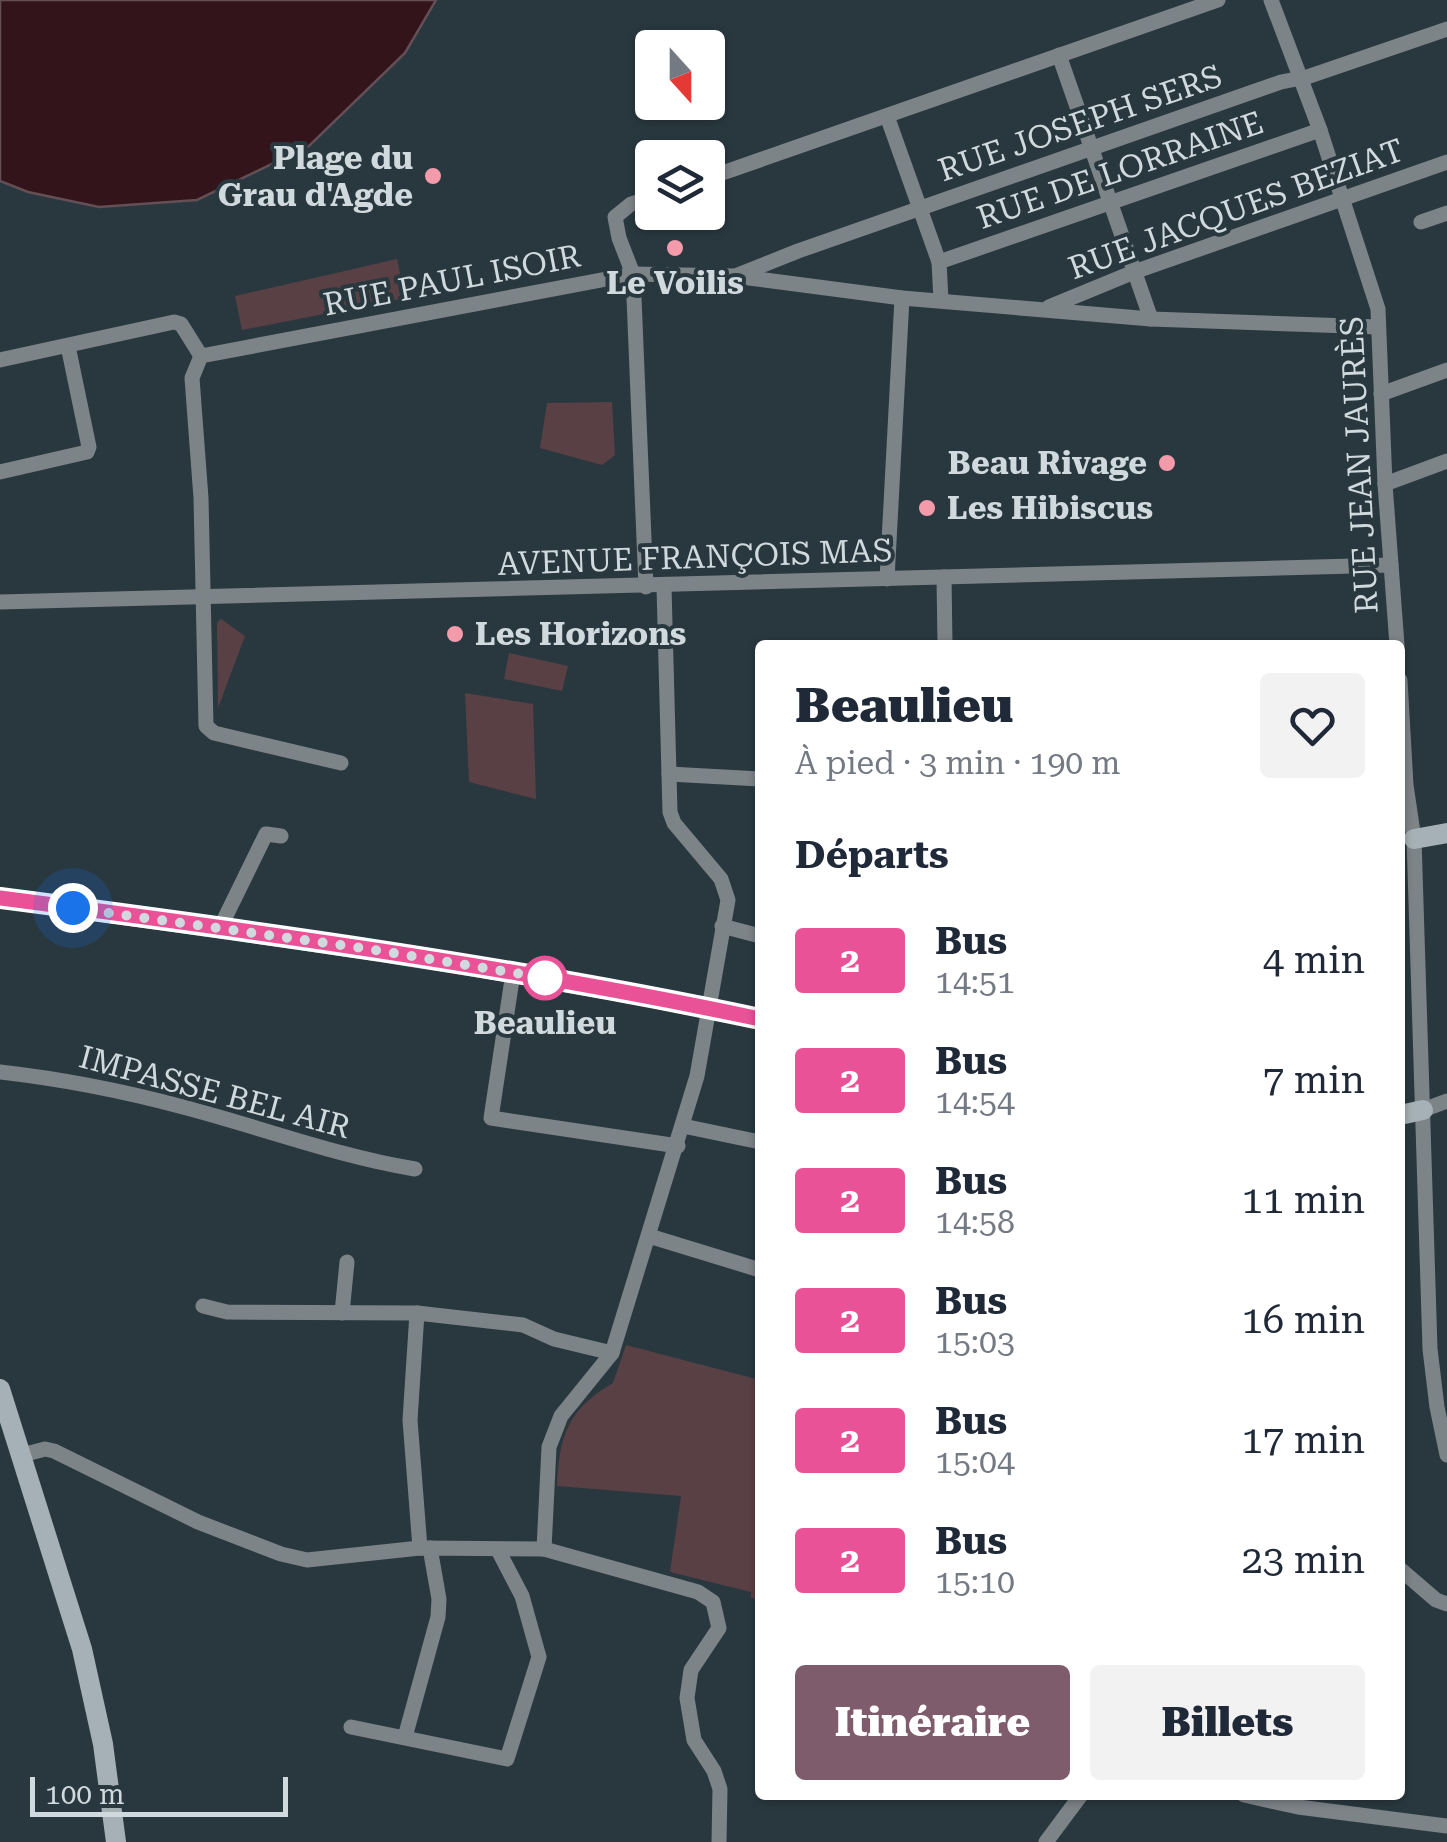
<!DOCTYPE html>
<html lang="fr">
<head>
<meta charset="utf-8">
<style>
  :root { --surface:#fff; --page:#f2f2f3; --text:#1f2937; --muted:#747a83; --accent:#7e5c6b }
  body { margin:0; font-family:"Roboto Serif",serif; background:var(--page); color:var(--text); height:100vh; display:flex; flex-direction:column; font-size:38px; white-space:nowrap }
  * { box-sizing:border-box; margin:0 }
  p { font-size:32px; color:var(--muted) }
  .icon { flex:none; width:55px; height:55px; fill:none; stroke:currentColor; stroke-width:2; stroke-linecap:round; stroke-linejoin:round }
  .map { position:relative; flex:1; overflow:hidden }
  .sheet { position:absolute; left:755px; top:640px; width:650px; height:1160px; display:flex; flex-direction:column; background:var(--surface); border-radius:10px; box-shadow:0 2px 8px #0004 }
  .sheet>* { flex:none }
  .badge { padding:0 20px; border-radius:8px; font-size:35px; line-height:65px }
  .needle { width:65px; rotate:159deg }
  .tools { position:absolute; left:635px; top:30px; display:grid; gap:20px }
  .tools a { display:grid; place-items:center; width:90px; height:90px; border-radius:10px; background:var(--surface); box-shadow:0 2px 8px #0004; font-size:50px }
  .scale { position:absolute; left:30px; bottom:25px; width:258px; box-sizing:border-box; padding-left:10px; border:5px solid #d0d9dd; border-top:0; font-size:28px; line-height:35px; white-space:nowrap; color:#d0d9dd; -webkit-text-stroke:8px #29383f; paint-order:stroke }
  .you { position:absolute; width:50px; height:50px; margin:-25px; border:8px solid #fff; border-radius:50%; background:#1a73e8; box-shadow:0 0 0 15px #1a73e833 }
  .map>.badge { position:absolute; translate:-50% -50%; box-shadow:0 0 0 5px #fff }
  h2 { padding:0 40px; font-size:38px; line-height:90px }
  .round { display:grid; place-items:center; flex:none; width:105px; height:105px; border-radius:10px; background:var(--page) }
  .overview { display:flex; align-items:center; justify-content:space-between; height:170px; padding:0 40px }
  h1 { font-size:48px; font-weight:800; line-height:75px }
  .primary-button { display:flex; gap:20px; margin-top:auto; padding:20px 40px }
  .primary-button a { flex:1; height:115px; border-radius:10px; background:var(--accent); color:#fff; font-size:40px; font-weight:800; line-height:115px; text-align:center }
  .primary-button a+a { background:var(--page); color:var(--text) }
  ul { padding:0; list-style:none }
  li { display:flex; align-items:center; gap:30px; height:120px; padding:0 40px }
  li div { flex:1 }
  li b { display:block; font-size:38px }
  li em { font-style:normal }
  li .badge { min-width:110px; font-weight:700; text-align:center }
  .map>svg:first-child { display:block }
</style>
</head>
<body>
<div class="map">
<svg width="1447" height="1842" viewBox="0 0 1447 1842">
  <rect width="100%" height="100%" fill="#29383f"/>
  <g fill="#594044">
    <polygon points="397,259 405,298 242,330 235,296"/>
    <polygon points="612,402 615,455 602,465 540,448 547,403"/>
    <polygon points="221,619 245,636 218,708 217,623"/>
    <polygon points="509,653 568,666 562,691 504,679"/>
    <polygon points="465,693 533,704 536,799 469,782"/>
    <path d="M626 1345 760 1380V1599L751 1598V1592L670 1572 681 1496 557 1486C559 1436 568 1409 613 1383Z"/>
  </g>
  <polygon fill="#34141b" stroke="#634f55" stroke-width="2.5" points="0,0 436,0 405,53 309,146 197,200 99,207 28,192 0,181"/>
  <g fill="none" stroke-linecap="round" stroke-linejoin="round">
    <g stroke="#7d8488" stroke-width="15">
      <polyline points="1271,0 1320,130 1378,309 1385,484 1397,645"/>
      <polyline points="1059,55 1151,319"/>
      <polyline points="887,116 939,262 941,300"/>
      <polyline points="708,178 1218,0"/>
      <polyline points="1421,222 1447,213"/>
      <polyline points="939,262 1320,130"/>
      <polyline points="738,275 798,251 1281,82 1307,77 1447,29"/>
      <polyline points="1049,307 1134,272 1447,162"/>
      <polyline points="0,360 174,322 181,324 201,356"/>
      <polyline points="1381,394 1447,370"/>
      <polyline points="0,472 87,452 89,447 68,346"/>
      <polyline points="1385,484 1447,461"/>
      <polyline points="944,577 945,645"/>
      <polyline points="887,579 902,298"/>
      <polyline points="646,587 633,274 619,238 615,217 631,204 652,197"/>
      <polyline points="0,602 1391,565"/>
      <polyline points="1400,680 1406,785 1414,839 1430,1349 1437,1407 1447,1455"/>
      <polyline points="341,763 214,733 206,726 201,498 192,378 201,356 633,274 734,276 902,298 1151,319 1378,327"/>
      <polyline points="669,774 760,779"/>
      <polyline points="722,926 760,936"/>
      <polyline points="220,928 266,834 281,836"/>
      <polyline points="513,973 491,1118 678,1146"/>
      <path d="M0 1072C62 1079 123 1091 183 1107 260 1127 336 1156 415 1169"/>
      <polyline points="1423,1110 1447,1101"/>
      <polyline points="683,1126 760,1142"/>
      <polyline points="649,1236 760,1270"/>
      <polyline points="203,1306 227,1312 417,1313 523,1325 554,1339 612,1353"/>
      <polyline points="342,1313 347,1262"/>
      <polyline points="417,1313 410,1420 420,1548"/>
      <polyline points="22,1455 45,1449 54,1451 198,1522 281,1554 307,1560 420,1548 544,1549 549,1447 561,1416 612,1353 697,1076 728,900 721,879 674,823 670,812 664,587"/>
      <polyline points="544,1549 698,1592 713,1602 719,1628 691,1670 687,1698 694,1740 714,1771 720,1789 719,1842"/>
      <polyline points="1400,1569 1436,1600 1447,1604"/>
      <polyline points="351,1727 507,1759 539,1657 522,1596 498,1550"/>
      <polyline points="405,1737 438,1617 439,1599 430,1548"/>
      <polyline points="1244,1795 1298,1807 1447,1826"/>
      <polyline points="1046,1842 1081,1795"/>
    </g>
    <g stroke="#a5b1b6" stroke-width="20">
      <polyline points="1414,839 1447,833"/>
      <path d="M0 898C254 933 509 967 760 1019"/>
      <polyline points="1400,1115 1423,1110"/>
      <polyline points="0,1389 82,1649 103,1744 116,1842"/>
    </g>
  </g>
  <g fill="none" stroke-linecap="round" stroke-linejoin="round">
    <g stroke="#fff" stroke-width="22">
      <path id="line" d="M0 898C254 931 509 966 760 1019"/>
    </g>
    <use href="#line" stroke="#ea5297" stroke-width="15"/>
    <polyline stroke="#d0d9dd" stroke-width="10" stroke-dasharray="0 18" points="73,908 369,949 545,978"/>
  </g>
  <g fill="#f39aab" stroke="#29383f" stroke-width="4">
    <circle cx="433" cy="176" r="10"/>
    <circle cx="675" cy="248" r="10"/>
    <circle cx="1167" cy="463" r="10"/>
    <circle cx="927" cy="508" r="10"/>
    <circle cx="455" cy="634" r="10"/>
  </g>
  <circle fill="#fff" stroke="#ea5297" stroke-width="5" cx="545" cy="978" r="20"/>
  <g text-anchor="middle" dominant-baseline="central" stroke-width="8" stroke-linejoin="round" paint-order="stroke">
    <g font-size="32" fill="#d0d9dd" stroke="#29383f">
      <text transform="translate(1080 123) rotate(-19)">RUE JOSEPH SERS</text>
      <text transform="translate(1120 170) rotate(-19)">RUE DE LORRAINE</text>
      <text transform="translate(1236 209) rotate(-20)">RUE JACQUES BEZIAT</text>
      <text transform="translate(452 280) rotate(-11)">RUE PAUL ISOIR</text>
      <text transform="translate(1359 465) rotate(-93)">RUE JEAN JAURÈS</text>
      <text transform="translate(695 557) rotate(-2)">AVENUE FRANÇOIS MAS</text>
      <text transform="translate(215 1092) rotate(15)">IMPASSE BEL AIR</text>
    </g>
    <g font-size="32" font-weight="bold" fill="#d0d9dd" stroke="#29383f" text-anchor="end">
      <text x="413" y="158">Plage du<tspan x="413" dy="37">Grau d'Agde</tspan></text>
      <text x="675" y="283" text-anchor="middle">Le Voilis</text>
      <text x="1147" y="463">Beau Rivage</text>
      <text x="947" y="508" text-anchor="start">Les Hibiscus</text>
      <text x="475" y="634" text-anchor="start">Les Horizons</text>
    </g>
    <g font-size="32" font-weight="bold" fill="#d0d9dd" stroke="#29383f">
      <text x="545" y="1023">Beaulieu</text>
    </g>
  </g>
</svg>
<div class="tools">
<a><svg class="needle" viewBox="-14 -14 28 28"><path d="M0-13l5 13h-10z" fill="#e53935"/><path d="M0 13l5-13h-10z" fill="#747a83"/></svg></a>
<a><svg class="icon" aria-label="layers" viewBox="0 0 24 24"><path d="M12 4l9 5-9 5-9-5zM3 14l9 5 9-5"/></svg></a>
</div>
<div class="scale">100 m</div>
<div class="you" style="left:73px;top:908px"></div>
<section class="sheet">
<div class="overview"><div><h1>Beaulieu</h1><p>À pied · 3 min · 190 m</p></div><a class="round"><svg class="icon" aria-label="heart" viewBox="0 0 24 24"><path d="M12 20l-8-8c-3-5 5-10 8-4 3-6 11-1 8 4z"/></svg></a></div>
<h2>Départs</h2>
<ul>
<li><span class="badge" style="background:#ea5297;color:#fff">2</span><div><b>Bus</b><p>14:51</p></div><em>4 min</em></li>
<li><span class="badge" style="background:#ea5297;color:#fff">2</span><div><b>Bus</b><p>14:54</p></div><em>7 min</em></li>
<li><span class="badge" style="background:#ea5297;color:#fff">2</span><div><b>Bus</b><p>14:58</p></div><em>11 min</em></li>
<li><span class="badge" style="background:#ea5297;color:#fff">2</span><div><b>Bus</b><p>15:03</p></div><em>16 min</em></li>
<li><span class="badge" style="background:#ea5297;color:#fff">2</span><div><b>Bus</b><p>15:04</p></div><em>17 min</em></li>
<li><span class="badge" style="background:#ea5297;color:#fff">2</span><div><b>Bus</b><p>15:10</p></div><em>23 min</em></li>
</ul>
<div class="primary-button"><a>Itinéraire</a><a>Billets</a></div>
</section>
</div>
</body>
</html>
